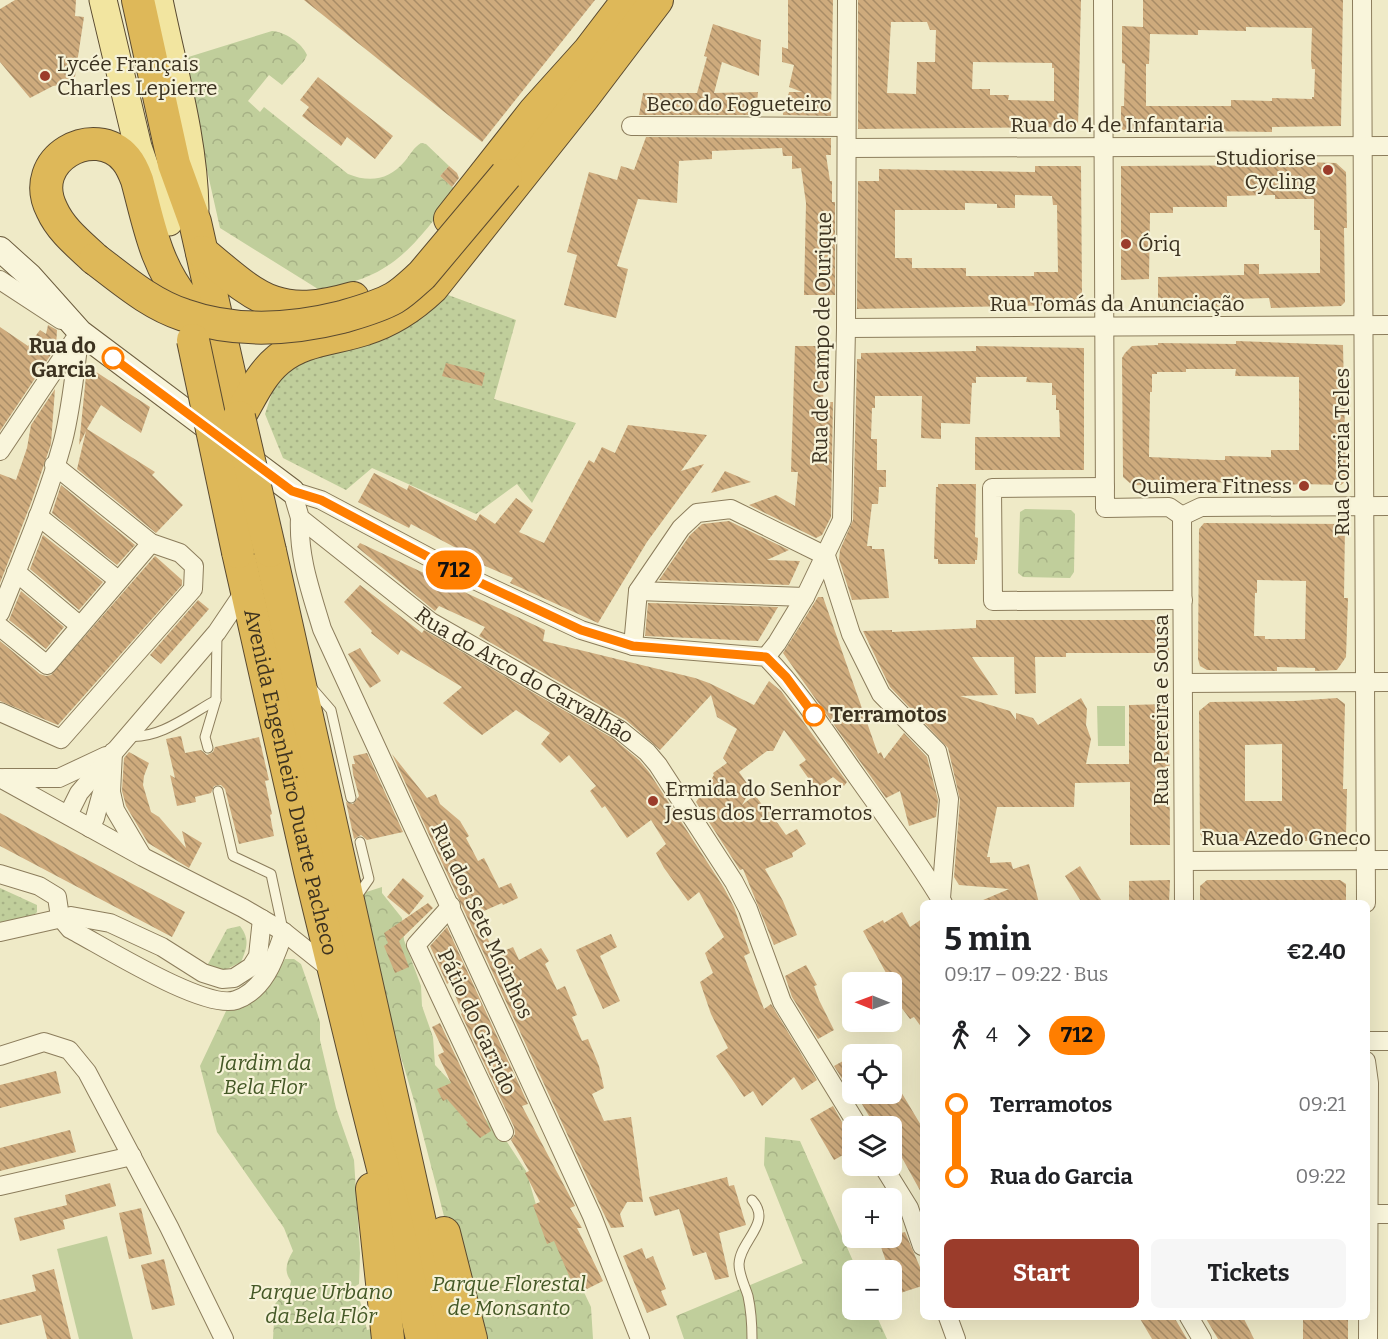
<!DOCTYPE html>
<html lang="en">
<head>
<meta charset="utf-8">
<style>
  :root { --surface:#fff; --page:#f6f6f6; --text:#202124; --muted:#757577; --accent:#9b3c2b }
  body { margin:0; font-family:Bitter,serif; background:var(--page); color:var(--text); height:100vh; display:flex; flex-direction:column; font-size:22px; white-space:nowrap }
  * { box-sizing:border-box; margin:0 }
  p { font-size:20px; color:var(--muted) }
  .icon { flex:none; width:33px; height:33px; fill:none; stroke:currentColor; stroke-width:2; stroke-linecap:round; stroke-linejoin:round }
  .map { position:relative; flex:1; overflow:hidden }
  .drawer { position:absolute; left:920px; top:900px; width:450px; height:420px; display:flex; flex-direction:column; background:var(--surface); border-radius:9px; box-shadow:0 6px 24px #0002 }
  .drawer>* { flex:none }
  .badge { padding:0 12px; border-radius:20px; font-size:21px; line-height:39px }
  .needle { width:39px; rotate:271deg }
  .buttons { position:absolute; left:842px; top:972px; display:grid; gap:12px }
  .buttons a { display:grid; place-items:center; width:60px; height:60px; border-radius:9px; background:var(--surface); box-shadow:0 6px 24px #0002; font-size:30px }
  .map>.badge { position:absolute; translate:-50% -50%; box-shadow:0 0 0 3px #fff }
  .legs { display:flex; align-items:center; gap:9px; height:66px; padding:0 24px; font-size:20px }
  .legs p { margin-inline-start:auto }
  .overview { display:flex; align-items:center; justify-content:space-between; height:102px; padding:0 24px }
  h1 { font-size:33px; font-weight:700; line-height:45px }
  .cta { display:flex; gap:12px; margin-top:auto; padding:12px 24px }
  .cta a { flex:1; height:69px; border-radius:9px; background:var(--accent); color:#fff; font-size:24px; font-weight:700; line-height:69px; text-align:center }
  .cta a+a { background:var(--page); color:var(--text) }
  ul { padding:0 24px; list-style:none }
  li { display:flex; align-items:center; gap:21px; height:72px; font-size:22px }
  li i { display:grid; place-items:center; width:9px; height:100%; margin:0 8px; background:currentColor }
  li i::after { content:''; width:15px; height:15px; margin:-8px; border:4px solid; border-radius:50%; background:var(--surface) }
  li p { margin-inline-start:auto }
  li:first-child i { background:linear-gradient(#0000 50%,currentColor 0) }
  li:last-child i { background:linear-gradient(currentColor 50%,#0000 0) }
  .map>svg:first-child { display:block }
</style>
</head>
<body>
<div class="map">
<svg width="1388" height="1339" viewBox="0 0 1388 1339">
  <defs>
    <pattern id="grass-dots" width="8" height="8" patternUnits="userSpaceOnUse" patternTransform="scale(1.5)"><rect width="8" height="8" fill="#c0ce9b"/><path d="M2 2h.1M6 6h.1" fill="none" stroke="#a6b185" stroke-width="1.8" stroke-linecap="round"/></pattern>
    <pattern id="forest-crowns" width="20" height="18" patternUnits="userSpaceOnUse" patternTransform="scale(1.5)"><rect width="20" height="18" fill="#c0ce9b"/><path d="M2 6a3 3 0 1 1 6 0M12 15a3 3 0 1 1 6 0" fill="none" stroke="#a6b185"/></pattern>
    <pattern id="building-back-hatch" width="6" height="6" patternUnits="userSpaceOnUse" patternTransform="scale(1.5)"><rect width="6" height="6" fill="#ceab7d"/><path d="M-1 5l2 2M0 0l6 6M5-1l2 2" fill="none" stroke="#a88c66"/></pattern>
  </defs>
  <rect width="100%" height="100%" fill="#efeac7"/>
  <g fill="url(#grass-dots)">
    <polygon points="440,292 516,320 494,399 576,423 532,503 517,484 476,514 372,468 346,490 283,458 265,414 275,384 287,367"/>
    <polygon points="0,888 37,905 37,912 35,914 0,924"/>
    <path d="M240 926C250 939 247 948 241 962L221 972 207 966 227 929Z"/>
  </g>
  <g fill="url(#forest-crowns)">
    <path d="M272 31C285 32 302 43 307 55L304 61 282 85 269 75 248 101 260 112 264 107 348 174C370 183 389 180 405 161 410 155 414 147 421 143L426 144 449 166 440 176 457 191C412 247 394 279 318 289L220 228 182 59Z"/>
    <polygon points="1025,509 1071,510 1075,514 1074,572 1070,578 1023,577 1018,573 1020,512"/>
    <path d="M382 887V893L402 918 404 940 421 986 422 1006 433 1037 435 1065 507 1142 526 1171 546 1238 557 1235 591 1307 593 1339H273L275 1304 290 1286 291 1281C283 1271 287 1261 293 1251L284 1228 217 1132 200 1066 227 1009 279 969 285 959H294L301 964 308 984 320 1022V1040L336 1108 354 1160 360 1253 359 1284 354 1287 358 1292 367 1330 467 1305 415 1104 387 1010 360 894Z"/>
    <polygon points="765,1137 800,1141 857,1270 852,1270 852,1310 874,1310 887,1339 684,1339 676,1316 803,1263 764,1165"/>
  </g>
  <g fill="#c0ce9b">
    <polygon points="1097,706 1125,706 1125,746 1098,746"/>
    <polygon points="107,1236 133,1339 79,1339 57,1249"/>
  </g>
  <g fill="url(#building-back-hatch)" fill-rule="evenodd">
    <polygon points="15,0 76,0 75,16 84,17 74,83 53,86 30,98 0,62 0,9"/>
    <polygon points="304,0 595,0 482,142"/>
    <polygon points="788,0 833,0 831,116 783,115 783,99 787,100 789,92 802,92 789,87 794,65 782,62 782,47 788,49"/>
    <path d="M858 0H1081L1078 127 858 129ZM891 22H927L930 30H936L935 62H917L916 94 887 93ZM973 62 1052 63V68H1054V101L1008 100 1009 95H990V89H972Z"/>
    <path d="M1143 0H1343L1341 126 1272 127V132L1121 130V106H1124L1125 64 1122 63V26L1143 27ZM1246 27 1312 28 1311 60 1312 69H1315L1314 97H1312V99L1272 98V101L1231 100V106H1146V64H1149L1150 34 1198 35V30L1246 31Z"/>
    <polygon points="713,24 761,40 759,76 722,62 714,93 758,92 756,115 639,115 643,93 697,93 707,57 704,56"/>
    <polygon points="318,77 393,136 375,159 347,137 341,146 302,116 309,107 300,100"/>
    <polygon points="646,137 831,138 831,155 826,155 830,181 832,181 832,202 835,202 835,295 804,295 806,203 801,168 792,169 792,156 783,156 782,148 712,151 712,159 679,161 677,203 638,199 617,266 628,269 616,318 564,305 577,255 567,252 589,172 617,180 621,166 634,170"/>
    <polygon points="1301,162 1336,163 1346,172 1347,228 1344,228 1345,302 1341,306 1271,308 1269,298 1236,299 1236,307 1184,306 1184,309 1158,309 1158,277 1244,275 1244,264 1259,264 1259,274 1320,273 1320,230 1314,230 1314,199 1275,199 1275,195 1227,196 1227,207 1173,207 1173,213 1150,213 1149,279 1121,280 1121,166 1301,165"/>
    <polygon points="449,166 457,173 459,178 452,187 440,176"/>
    <path d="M1035 166H1081L1082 297 1077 305 857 309 858 181H879V169L1035 172ZM1015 195 1052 196 1053 205H1057L1058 272H1034V276H966V268H912V258H895V210H965V203L997 204V208H1015Z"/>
    <polygon points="48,325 57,330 56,347 0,431 0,327 28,346 40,330 46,334"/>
    <path d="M1236 341 1343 345 1346 481 1341 485 1301 484 1271 486 1270 483 1187 482V486L1132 485 1123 477 1122 358 1125 353 1132 346 1158 345V343L1236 344ZM1186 369H1236L1235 376 1299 377V450H1271V457L1225 456V460H1215L1149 457 1150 392H1152V374H1157V372H1186Z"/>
    <polygon points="795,346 825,346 823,402 833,402 831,517 822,535 816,538 749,505 776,495 795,506 798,472 791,472"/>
    <polygon points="976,346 1084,348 1084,470 975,470 975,437 1060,437 1059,410 1056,410 1056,395 1052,395 1052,383 1026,382 1027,377 976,377 976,383 972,383 970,424 941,423 941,439 921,438 922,396 875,396 875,408 872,408 871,439 877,439 877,470 886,470 886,487 879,487 878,504 872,504 867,546 872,546 872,549 884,549 889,598 852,600 839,559 840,550 853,520 857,359 861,359 861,353 976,351"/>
    <polygon points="446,363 485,373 482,386 442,376"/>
    <polygon points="87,366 150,407 141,433 101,405 87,429 155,472 152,475 183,505 156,533 77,469 86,431 79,445"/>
    <polygon points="55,389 51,444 31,503 0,583 0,474 16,480 27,448 31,425"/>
    <polygon points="628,425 707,435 681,471 704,464 647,542 598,623 519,587 510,583 513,578 455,553 458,549 411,524 409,528 358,502 374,473 407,490 409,485 476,521 480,514 495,524 516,498 533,510 519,532 544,543 589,460 594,463 602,447 615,453"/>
    <polygon points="725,471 751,482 711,493"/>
    <polygon points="938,484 976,484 975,537 978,538 977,560 975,560 975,564 938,564 938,559 934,559 936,487 938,487"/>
    <polygon points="61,485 135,545 117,565 52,513"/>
    <polygon points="729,521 789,550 767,560 800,561 789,585 659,580 690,535 702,524"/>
    <path d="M1204 523 1345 524 1344 598H1348L1346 657 1337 670 1315 671V668L1277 667V671L1207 670 1200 666 1198 659 1199 529ZM1257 580 1306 581 1305 639H1265V636H1254L1255 593H1257Z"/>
    <polygon points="43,535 103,582 79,610 30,569"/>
    <polygon points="360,543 545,630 543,641 695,678 709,683 754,705 769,681 781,691 847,782 844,786 833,777 816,789 799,765 806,760 784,730 773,751 767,751 739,772 751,789 742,805 755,795 765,809 767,808 786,835 797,829 806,844 792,853 793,857 765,869 783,901 797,935 774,945 743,869 740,870 696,802 714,775 713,773 727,763 723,758 737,729 717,717 711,695 660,750 626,720 479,636 485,627 439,606 435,611 357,547"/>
    <polygon points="155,556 182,580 182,585 58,725 0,701 0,641 40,674 46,676 51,675"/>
    <polygon points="360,585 422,633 424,630 614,739 639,760 649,772 724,888 734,907 750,953 744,956 764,1009 771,1004 817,1080 802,1090 794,1077 762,1106 753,1091 744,1097 716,1056 728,1048 711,1014 700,982 713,973 705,953 724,937 699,892 688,901 664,868 656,853 666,844 651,820 627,838 605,806 602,808 590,791 596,786 569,755 560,763 541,744 550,733 516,710 482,735 470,726 443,703 462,687 401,650 398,655 371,633 372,631 344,602"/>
    <polygon points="21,591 64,627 46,649 9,620"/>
    <polygon points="818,597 823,597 878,754 881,752 884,759 904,733 927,757 938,800 936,817 909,826 900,791 886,798 783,653"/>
    <polygon points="198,600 209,609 161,664 150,655"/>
    <polygon points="648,603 778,607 758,641 645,636"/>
    <polygon points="976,620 1169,620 1169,653 1066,653 1066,657 1035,657 1036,693 1015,694 1014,657 972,657 998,695 960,696 1010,711 1016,720 1016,713 1033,718 1038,725 1081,698 1087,709 1086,725 1091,739 1086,764 1129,764 1129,705 1169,704 1170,845 1130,845 1130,782 1075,783 1074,807 997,807 987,857 990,857 990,863 1011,862 1013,869 1029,864 1039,903 976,903 1009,889 959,885 954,877 960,800 948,748 890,687 863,631 892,630 892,632 976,628"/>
    <polygon points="360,648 381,681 370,688 348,654"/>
    <path d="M1337 698 1345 704 1343 789H1347L1346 835 1336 841H1204L1200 834 1199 711 1210 702 1294 701ZM1282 744V801H1245V745Z"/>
    <polygon points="181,736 185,753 201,750 207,755 213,752 215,747 259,737 269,780 265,781 272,814 270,815 274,836 239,844 225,789 221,785 214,786 211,793 195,797 196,802 177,806 170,775 175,778 166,739"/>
    <polygon points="129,752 149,763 144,776 143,785 151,812 159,817 186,848 182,831 202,843 189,868 148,843 126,806 122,791 124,758"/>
    <polygon points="367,753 403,832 367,840 361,835 354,839 346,802 353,804 359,796 353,774 352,764 355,764 353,756"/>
    <polygon points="392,754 427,798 436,794 440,804 460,821 469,836 466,838 478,861 484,858 499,888 511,883 518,898 503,905 502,903 477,914 495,955 513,947 519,960 541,948 549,961 545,964 557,990 565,986 577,1015 572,1017 582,1041 588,1039 599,1066 604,1088 592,1094 604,1121 631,1117 643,1202 627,1202 620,1214 624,1227 611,1228 603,1212"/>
    <polygon points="0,813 185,912 172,937 0,846"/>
    <polygon points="1080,866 1103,903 1082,903 1065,876"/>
    <polygon points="403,878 424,896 409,915 387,897"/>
    <polygon points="1170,880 1169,903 1129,903 1129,881"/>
    <polygon points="1207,880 1340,880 1346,884 1346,903 1200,903 1200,886"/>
    <polygon points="428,903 433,908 399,941 409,967 395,973 384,946 388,943 384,933"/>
    <polygon points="902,912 910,927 922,919 922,1028 914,1017 910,1019 898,1003 899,1002 891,982 863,931 883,920 884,923"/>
    <polygon points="447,927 528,1104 522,1106 575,1206 570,1208 582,1228 577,1228 603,1281 577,1294 554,1241 547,1244 533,1205 540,1202 525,1173 529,1171 511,1140 515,1134 514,1127 461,1014 462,1013 450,982 447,984 430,946"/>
    <polygon points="611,934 617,947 600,956 620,1001 603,1009 576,950"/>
    <polygon points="806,965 817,985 814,986 819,1000 834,1030 818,1039 792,997 785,976"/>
    <polygon points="440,1023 491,1131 480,1138 466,1124 468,1123 447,1099 443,1101 437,1089 451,1083 438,1055 444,1052 432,1027"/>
    <polygon points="852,1056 852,1082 846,1085 834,1066"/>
    <polygon points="56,1071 61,1093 0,1108 0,1085"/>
    <polygon points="891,1075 922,1127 922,1194 901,1156 895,1159 891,1152 891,1126 875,1126 856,1094 891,1094"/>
    <polygon points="833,1106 852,1140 852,1150 834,1160 810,1119"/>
    <polygon points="70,1130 76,1152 0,1171 0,1148"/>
    <polygon points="727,1177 729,1186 734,1185 746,1225 719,1233 729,1277 715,1280 706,1252 693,1256 679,1209 655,1216 649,1197"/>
    <polygon points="110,1183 116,1206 63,1220 65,1229 20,1241 14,1218 67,1205 65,1195"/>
    <polygon points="141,1208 152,1254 129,1259 119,1213"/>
    <polygon points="905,1232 922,1272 922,1286 891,1296 891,1270 889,1270 881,1247 894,1243 892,1235"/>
    <polygon points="642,1248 646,1259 653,1256 666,1289 661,1291 667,1305 647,1313 623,1256"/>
    <polygon points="164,1259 175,1305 152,1310 141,1265"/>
    <polygon points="54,1269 71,1339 47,1339 41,1315 0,1325 0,1300 36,1291 32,1275"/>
    <polygon points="1139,1317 1174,1317 1187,1339 1152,1339"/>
    <polygon points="1205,1317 1243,1317 1254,1339 1218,1339"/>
    <rect x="1303" y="1317" width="45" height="22"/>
  </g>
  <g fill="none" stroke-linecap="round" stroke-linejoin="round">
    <g stroke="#8c7d5c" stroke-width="11">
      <g id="lane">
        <polyline points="311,687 331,710 351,798"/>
        <path d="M127 736C159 740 189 715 216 700"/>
        <polyline points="208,748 205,737 216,700 217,634"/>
        <polyline points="218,791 233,856 271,874 283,930"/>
        <polyline points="355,899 369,879 360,842"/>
        <path d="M752 1200C773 1223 740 1240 739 1264 739 1275 745 1286 748 1296 751 1310 752 1325 752 1339"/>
      </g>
    </g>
    <g stroke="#8c7d5c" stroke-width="20">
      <g id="street">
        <polyline points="1103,0 1105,508 1169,507 1182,516"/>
        <polyline points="1362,0 1366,903"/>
        <polyline points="631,126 846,127"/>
        <polyline points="847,148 1388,146"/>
        <polyline points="0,280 61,320"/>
        <polyline points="846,328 1388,325"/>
        <polyline points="0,451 77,336"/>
        <polyline points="1105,487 992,488 993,601 1183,600"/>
        <path id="s1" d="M292 491 300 518 431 622 620 730 647 752 658 765 734 882 748 909 782 1002 858 1126"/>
        <path d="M292 491 321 500 451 569 581 630 633 646 766 657C801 693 828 736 858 778 887 819 917 859 943 903"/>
        <polyline points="38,516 118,580"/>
        <polyline points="1182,516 1184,903"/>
        <polyline points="1182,516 1201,507 1388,506"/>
        <path d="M300 518C298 557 311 592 322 629L592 1216 640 1339"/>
        <polyline points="826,556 851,634 881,694 937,751 949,799 941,898"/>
        <polyline points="16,572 79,625"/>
        <polyline points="638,591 805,597"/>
        <path d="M0 613C22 557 47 500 63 441 72 406 75 368 80 332"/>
        <polyline points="0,627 47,665 151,543"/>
        <polyline points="633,646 638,591 681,528 697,513 731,509 826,556"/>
        <polyline points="766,657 777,643 805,597 842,520 846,328 847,0"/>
        <polyline points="1183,683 1388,682"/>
        <polyline points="0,712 61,739 193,589 194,566 180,553 151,543 54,465"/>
        <polyline points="113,752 111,792 115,810 141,854"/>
        <polyline points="0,778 143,857 243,908 284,932 334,972"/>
        <polyline points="4,778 59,778 106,756"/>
        <polyline points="68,815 79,793 217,632 246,589"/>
        <polyline points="90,828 95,818 106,778"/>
        <polyline points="1184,861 1388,860"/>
        <path d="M0 874 39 886 57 897 60 917 70 929C101 945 205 1011 236 1000 265 990 275 958 284 932"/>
        <polyline points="451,906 416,945 504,1132"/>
        <polyline points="0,932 71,916 110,923 162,947 203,973 222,979 234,978 251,967 258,956 262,919"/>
        <polyline points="1366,1041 1388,1041"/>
        <polyline points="0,1056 44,1042 69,1050 87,1072 169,1227 224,1339"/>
        <polyline points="1366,1061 1369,1083 1368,1339"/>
        <polyline points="883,1166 909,1208 922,1246"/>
        <polyline points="0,1186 132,1156"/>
        <polyline points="1366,1214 1388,1214"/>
        <polyline points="948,1317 956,1339"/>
        <polyline points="1189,1317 1202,1339"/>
      </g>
    </g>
    <g stroke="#6d5e3f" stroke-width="26">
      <polyline id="secondary" points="0,249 30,276 80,332 292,491"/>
    </g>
    <g stroke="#5a4a30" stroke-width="29">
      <g id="primary">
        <polyline points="103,0 138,147 149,179 169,222"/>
        <path d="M159 0C173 69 194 139 195 209"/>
      </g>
    </g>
    <g stroke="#5a4a30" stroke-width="34">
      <g id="highway">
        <polyline points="138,0 174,164 195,222 239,417"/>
        <polyline points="450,219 535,111 589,51 628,0"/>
        <path d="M202 252C258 299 277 320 353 298"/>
        <path d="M95 259C79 244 61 230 52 210 26 159 95 122 126 159 131 165 134 172 137 180 149 224 155 264 185 301"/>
        <path d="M239 417C251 397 260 375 278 360 302 339 336 339 365 329 391 321 413 306 432 288L582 99 657 0"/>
        <polyline points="270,551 446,1339"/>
        <path id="s2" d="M238 552 310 871 363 1089 394 1212 422 1339"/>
        <polyline points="372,1189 388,1339"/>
        <polyline points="444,1233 471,1339"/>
      </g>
    </g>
    <use href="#lane" stroke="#f9f5db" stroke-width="9"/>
    <use href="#street" stroke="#f9f5db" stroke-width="18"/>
    <use href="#secondary" stroke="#f9f5db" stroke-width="24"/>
    <use href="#primary" stroke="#f2e5a0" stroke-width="27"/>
    <use href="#highway" stroke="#deb859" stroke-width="32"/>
    <g stroke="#5a4a30" stroke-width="34" stroke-linecap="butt">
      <g id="highway-bridge">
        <path d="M95 259C123 280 150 304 184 315 235 333 290 330 342 317 359 312 378 307 394 298 404 292 413 283 422 275L506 175"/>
        <polyline points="193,340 238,552"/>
        <polyline points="239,417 270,551"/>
      </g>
    </g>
    <use href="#highway-bridge" stroke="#deb859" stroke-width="32"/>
  </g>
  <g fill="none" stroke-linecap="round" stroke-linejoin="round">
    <g stroke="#fff" stroke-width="14">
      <polyline id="line-1" points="113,358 292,491 321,500 451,569 581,630 633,646 766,657 786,677 814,715"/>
    </g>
    <use href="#line-1" stroke="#ff7e00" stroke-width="9"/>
  </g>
  <g fill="#9b3c2b" stroke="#f6f2d7" stroke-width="2">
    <circle cx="45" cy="76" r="6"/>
    <circle cx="1328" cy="170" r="6"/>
    <circle cx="1126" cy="244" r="6"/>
    <circle cx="1304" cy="486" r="6"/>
    <circle cx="653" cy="801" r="6"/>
  </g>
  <g fill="#fff" stroke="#ff7e00" stroke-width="3">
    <circle cx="113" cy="358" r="10"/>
    <circle cx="814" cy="715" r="10"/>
  </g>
  <g text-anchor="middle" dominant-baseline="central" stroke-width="4.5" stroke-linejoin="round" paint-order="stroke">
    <g font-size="21" fill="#3c3220" stroke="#f6f2d7" text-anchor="start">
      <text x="57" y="64">Lycée Français<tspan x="57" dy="24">Charles Lepierre</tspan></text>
      <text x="1316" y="158" text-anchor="end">Studiorise<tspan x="1316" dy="24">Cycling</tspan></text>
      <text x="1138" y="244">Óriq</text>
      <text x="1292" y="486" text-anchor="end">Quimera Fitness</text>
      <text x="665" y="789">Ermida do Senhor<tspan x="665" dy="24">Jesus dos Terramotos</tspan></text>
    </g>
    <g font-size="21" fill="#3c3220" stroke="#f6f2d7">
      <text x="739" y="104">Beco do Fogueteiro</text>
      <text x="1117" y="125">Rua do 4 de Infantaria</text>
      <text x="1117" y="304">Rua Tomás da Anunciação</text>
      <text transform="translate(822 338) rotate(-89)">Rua de Campo de Ourique</text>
      <text transform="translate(1342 452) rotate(-90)">Rua Correia Teles</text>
      <text stroke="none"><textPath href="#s1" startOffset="303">Rua do Arco do Carvalhão</textPath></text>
      <text transform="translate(1161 710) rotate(-90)">Rua Pereira e Sousa</text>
      <text stroke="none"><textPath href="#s2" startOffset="236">Avenida Engenheiro Duarte Pacheco</textPath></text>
      <text x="1286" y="838">Rua Azedo Gneco</text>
      <text transform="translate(482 921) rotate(65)">Rua dos Sete Moinhos</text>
      <text transform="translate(477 1022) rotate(65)">Pátio do Garrido</text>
    </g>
    <g font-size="21" font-weight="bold" fill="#3c3220" stroke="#f6f2d7" text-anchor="end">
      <text x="96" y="346">Rua do<tspan x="96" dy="24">Garcia</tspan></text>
      <text x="830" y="715" text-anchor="start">Terramotos</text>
    </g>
    <g font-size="21" font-style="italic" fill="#445826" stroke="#f6f2d7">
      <text x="265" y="1063">Jardim da<tspan x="265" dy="24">Bela Flor</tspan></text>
      <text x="509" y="1284">Parque Florestal<tspan x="509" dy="24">de Monsanto</tspan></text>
      <text x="321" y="1292">Parque Urbano<tspan x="321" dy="24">da Bela Flôr</tspan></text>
    </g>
  </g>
</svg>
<div class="buttons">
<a><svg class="needle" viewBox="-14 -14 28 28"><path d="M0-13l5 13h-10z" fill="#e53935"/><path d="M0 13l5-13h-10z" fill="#757577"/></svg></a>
<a><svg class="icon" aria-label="locate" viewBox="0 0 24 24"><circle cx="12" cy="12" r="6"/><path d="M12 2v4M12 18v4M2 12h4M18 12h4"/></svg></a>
<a><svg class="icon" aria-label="layers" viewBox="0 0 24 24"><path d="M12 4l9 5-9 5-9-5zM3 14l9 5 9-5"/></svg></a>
<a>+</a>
<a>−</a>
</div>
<b class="badge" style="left:454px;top:570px;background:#ff7e00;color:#111">712</b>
<section class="drawer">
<div class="overview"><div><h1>5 min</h1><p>09:17 – 09:22 · Bus</p></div><b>€2.40</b></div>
<div class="legs"><svg class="icon" aria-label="walk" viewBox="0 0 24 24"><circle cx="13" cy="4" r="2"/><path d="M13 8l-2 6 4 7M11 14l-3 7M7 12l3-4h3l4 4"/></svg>4<svg class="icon" aria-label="forward" viewBox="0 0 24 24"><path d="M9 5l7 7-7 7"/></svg><b class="badge" style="background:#ff7e00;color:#111">712</b></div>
<ul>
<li><i style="color:#ff7e00"></i><b>Terramotos</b><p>09:21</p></li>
<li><i style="color:#ff7e00"></i><b>Rua do Garcia</b><p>09:22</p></li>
</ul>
<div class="cta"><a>Start</a><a>Tickets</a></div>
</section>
</div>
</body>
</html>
